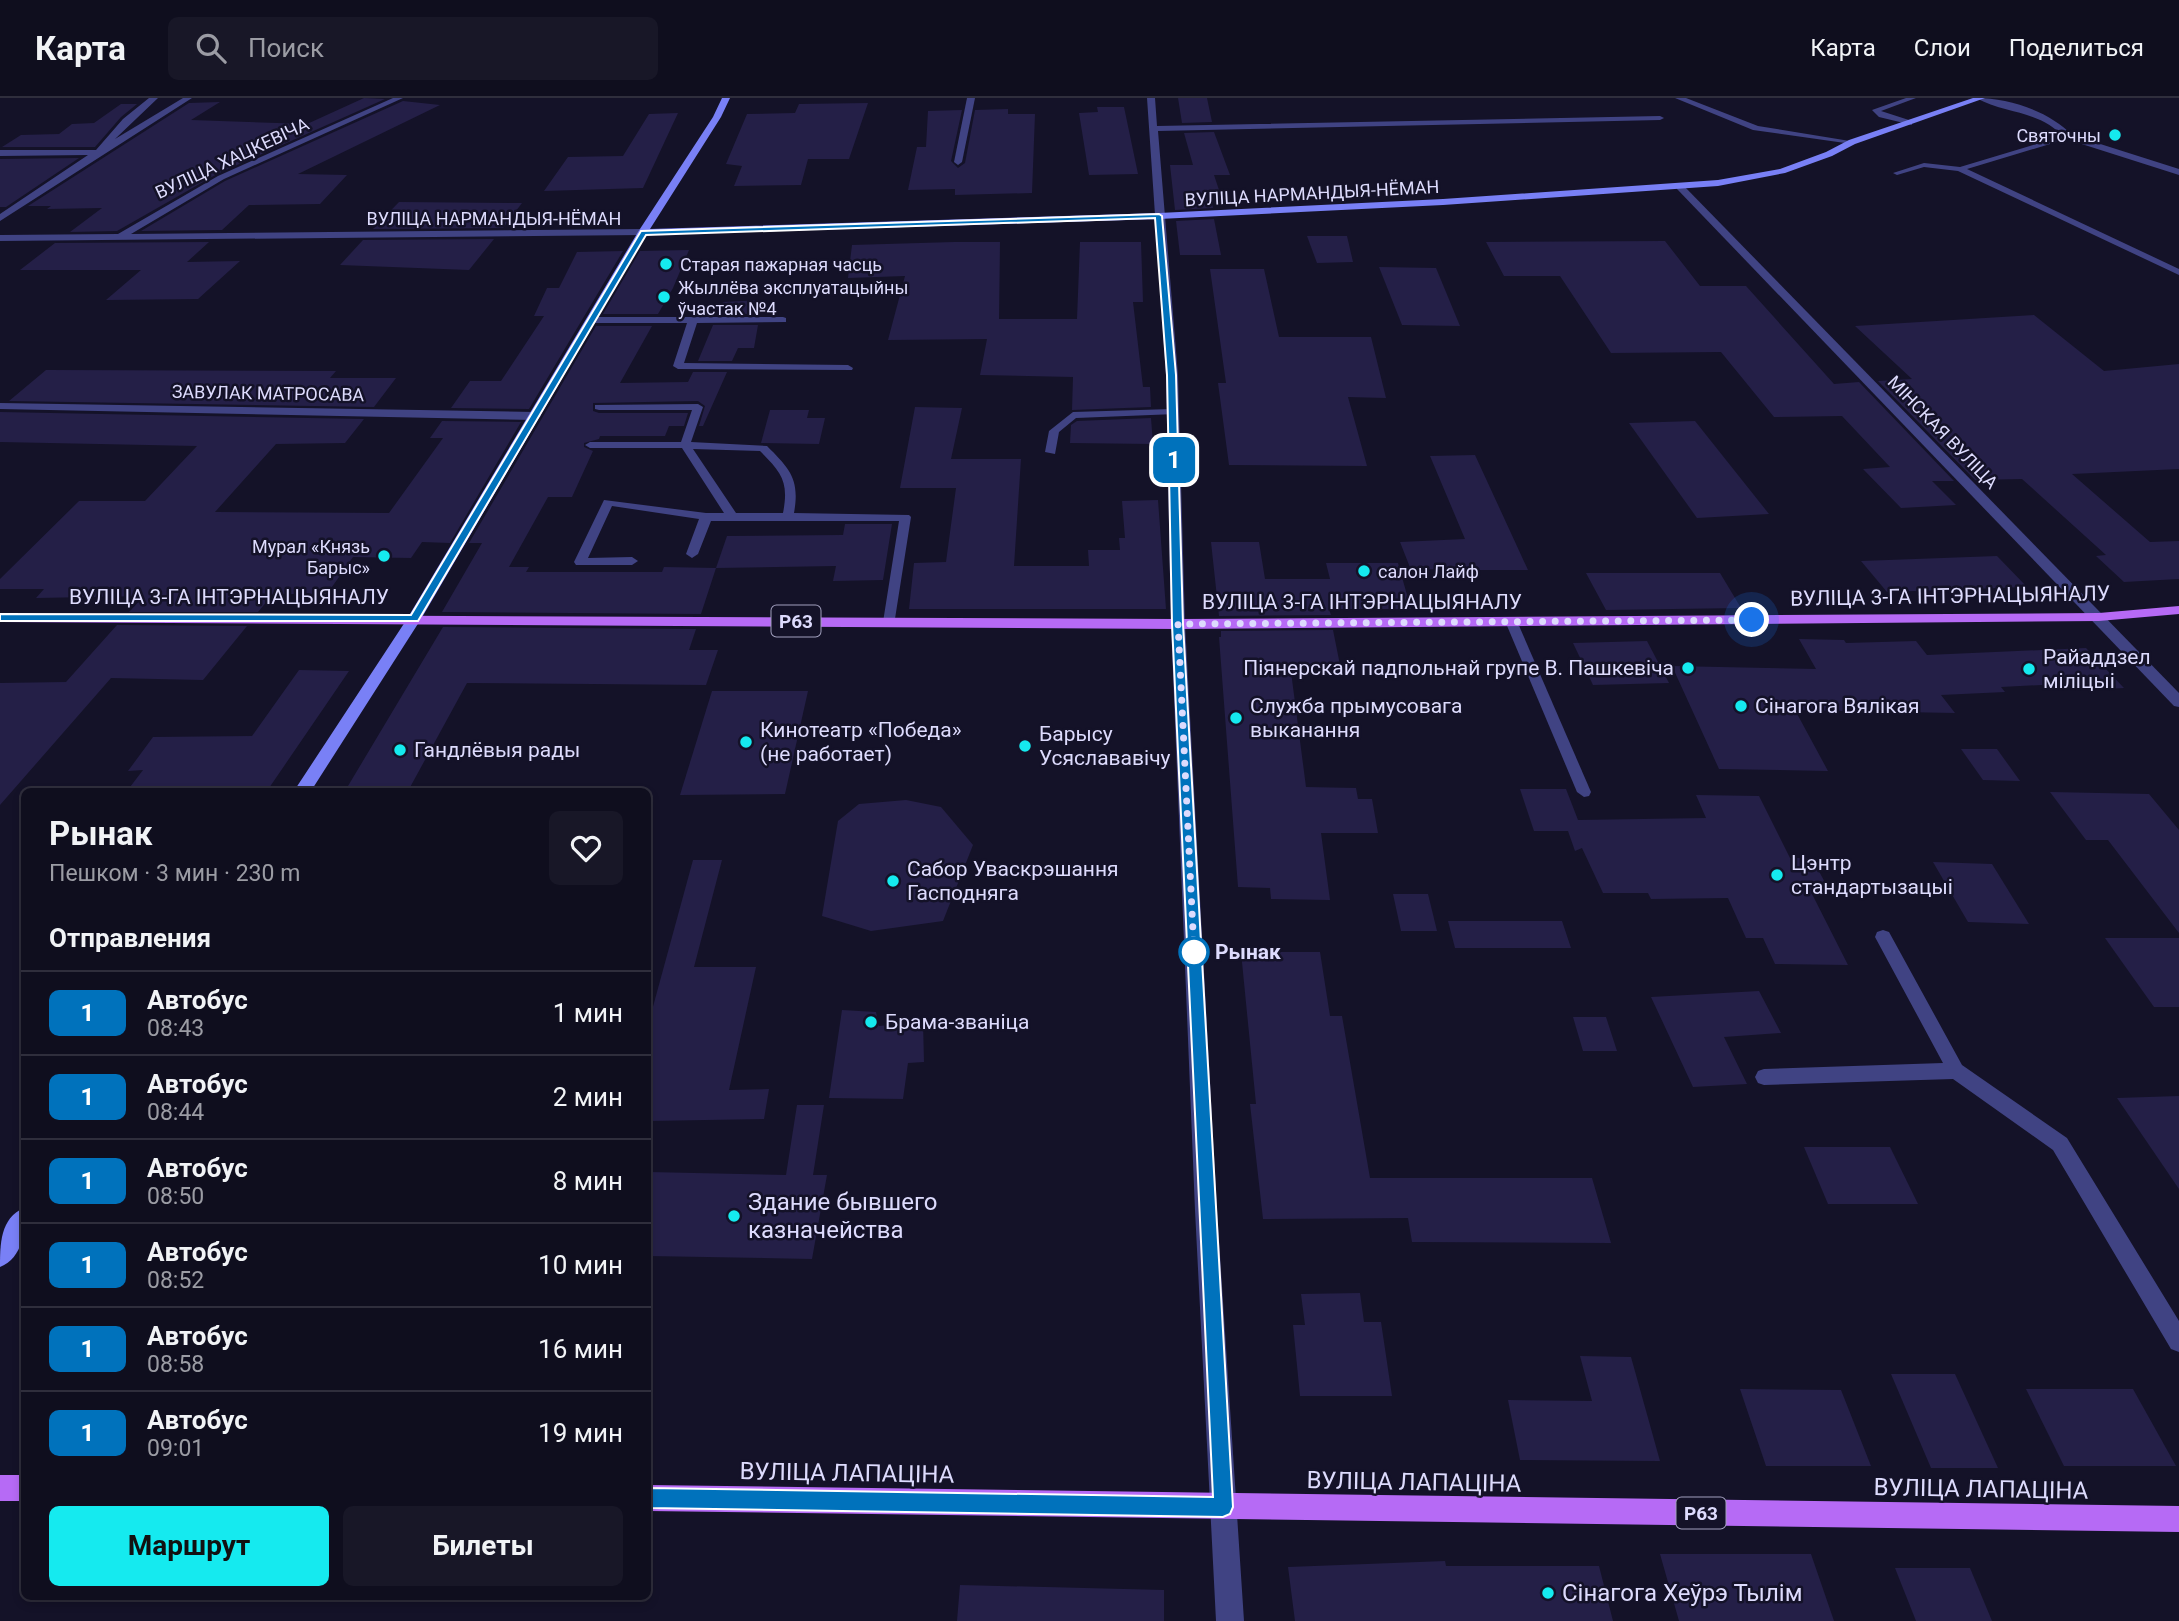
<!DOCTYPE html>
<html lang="ru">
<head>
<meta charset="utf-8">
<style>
  :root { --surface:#0f0e1e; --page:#181727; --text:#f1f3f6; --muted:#9b9ca4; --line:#2f2e3c; --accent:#15eaef }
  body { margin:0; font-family:Roboto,sans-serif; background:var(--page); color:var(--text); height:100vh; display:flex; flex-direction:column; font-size:26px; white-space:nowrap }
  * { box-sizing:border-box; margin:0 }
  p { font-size:23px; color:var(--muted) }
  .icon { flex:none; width:38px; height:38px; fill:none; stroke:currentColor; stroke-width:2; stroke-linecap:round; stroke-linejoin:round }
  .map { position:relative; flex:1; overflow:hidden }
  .side { position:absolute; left:21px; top:690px; width:630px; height:812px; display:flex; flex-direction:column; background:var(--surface); border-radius:10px; box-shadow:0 4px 10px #0003,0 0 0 2px var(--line) }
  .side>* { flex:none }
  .badge { padding:0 14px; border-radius:10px; font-size:24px; line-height:46px }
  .you { position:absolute; width:35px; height:35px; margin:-18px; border:5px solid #fff; border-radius:50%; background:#1a73e8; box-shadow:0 0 0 10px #1a73e833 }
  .map>.badge { position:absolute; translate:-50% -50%; box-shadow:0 0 0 4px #fff }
  h2 { padding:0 28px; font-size:26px; line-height:63px }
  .round { display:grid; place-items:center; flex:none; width:74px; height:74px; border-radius:10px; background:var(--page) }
  .overview { display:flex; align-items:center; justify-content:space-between; height:119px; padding:0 28px }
  h1 { font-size:33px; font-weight:700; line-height:52px }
  .primary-button { display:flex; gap:14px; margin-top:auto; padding:14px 28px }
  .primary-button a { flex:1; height:80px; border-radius:10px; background:var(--accent); color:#111; font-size:28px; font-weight:700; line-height:80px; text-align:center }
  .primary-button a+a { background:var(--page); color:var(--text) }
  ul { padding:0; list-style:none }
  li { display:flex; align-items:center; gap:21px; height:84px; padding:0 28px; border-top:2px solid var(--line) }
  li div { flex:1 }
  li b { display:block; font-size:26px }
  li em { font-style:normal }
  li .badge { min-width:77px; font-weight:700; text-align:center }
  header { display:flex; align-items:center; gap:42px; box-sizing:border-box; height:98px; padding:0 35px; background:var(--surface); border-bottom:2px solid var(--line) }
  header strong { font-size:33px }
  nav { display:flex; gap:38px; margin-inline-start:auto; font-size:24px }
  .search { width:490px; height:63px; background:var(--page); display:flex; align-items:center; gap:18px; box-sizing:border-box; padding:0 24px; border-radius:10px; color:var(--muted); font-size:26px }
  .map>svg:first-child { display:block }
</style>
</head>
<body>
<header>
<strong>Карта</strong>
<div class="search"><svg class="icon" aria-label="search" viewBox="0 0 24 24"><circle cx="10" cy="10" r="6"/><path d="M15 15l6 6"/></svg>Поиск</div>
<nav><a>Карта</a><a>Слои</a><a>Поделиться</a></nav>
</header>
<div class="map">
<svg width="2179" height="1523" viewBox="0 0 2179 1523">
  <rect width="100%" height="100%" fill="#141228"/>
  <g fill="#241f47">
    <polygon points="364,0 385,1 217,76 117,133 70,134 102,110 47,111 51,108 28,108 189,5 220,4 191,22 307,26"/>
    <polygon points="1178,0 1207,0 1212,24 1182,25"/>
    <polygon points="403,3 440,7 298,76 347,77 320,106 249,107 222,132 141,133 225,83"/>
    <polygon points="868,5 849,61 808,61 801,87 734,88 742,68 726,66 747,16 795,15 799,6"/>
    <polygon points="121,6 137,6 121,19 95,49 2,49 21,37 59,36 72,26 94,25"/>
    <polygon points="1097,9 1124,9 1138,76 1089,77 1079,15 1098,14"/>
    <polygon points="1008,11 1008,16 1035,16 1032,95 955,97 955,91 908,92 917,49 926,49 928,13 962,12 951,63 958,70 965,65 975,12"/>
    <polygon points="678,15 643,90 544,93 568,59 623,58 649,16"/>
    <polygon points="1214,34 1230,77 1214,77 1222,101 1211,101 1213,110 1175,112 1170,67 1193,67 1184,35"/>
    <polygon points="79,60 6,109 0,109 0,61"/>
    <polygon points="399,104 522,105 503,130 373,131"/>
    <polygon points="1214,121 1221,157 1180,157 1176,123"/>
    <polygon points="1307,138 1347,138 1353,164 1317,165"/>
    <polygon points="494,141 469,172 340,167 363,142"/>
    <polygon points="1665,143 1700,188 1746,188 1834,286 1859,284 1954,383 1932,383 1956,407 1901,410 1863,371 1890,369 1842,318 1774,319 1721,254 1611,255 1560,178 1504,178 1486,144"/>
    <polygon points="209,144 187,164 240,163 198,201 106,202 141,172 20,172 55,145"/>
    <polygon points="954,144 1000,144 999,221 1077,221 1080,144 1141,144 1143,204 1133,204 1143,289 1150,289 1151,309 1072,312 1073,279 980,277 987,241 888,242 905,178 848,180 852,147"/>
    <polygon points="689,152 673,190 658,216 603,216 640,153"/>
    <polygon points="623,153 529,311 451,310 470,283 501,283 544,218 534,218 547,190 559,190 577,154"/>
    <polygon points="1379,169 1436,170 1460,228 1402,227"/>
    <polygon points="1210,171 1264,171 1279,239 1371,239 1386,300 1348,299 1367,368 1229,367 1218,285 1226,285"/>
    <polygon points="762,202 760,216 718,216 723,204"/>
    <polygon points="2034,217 2104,273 2179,266 2179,371 2072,376 2150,444 2179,443 2179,481 2124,484 2096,458 2106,457 2022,381 1975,382 1878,283 1912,281 1855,228"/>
    <polygon points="713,227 758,227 754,250 738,250 732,263 698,263"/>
    <polygon points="596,228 652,228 620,285 688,284 693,274 727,274 703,328 699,328 705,308 698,303 593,305 593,313 599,315 688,315 684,328 669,328 665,338 600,338 599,341 584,345 584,349 593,353 572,399 548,399 509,469 529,469 526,474 662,474 664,469 716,470 701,516 442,514 482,445 469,445"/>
    <polygon points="46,272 336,273 330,280 396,280 374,309 9,303"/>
    <polygon points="915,309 962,310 951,361 1021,361 1014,468 1089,468 1088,452 1120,452 1119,440 1125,440 1122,403 1158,402 1166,511 909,511 914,465 946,464 956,390 900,390"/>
    <polygon points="770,312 809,312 807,320 825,320 819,346 761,345"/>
    <polygon points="0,314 364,321 345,345 276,346 215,414 389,415 443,340 430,340 442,323 521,324 450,445 422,444 411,460 353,459 327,496 273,496 258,514 129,514 144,498 36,500 44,491 0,491 0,481 79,403 145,403 197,348 0,344"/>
    <polygon points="1151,320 1153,346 1070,345 1071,327 1077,323"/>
    <polygon points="1695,323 1769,416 1697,420 1629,325"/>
    <polygon points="1475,357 1528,472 1478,472 1477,470 1411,472 1400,444 1465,441 1430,358"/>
    <polygon points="845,426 892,426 883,482 833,483 836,468 716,470 727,438 843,437"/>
    <polygon points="1211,444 1259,444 1265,481 1330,481 1326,465 1398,465 1411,511 1329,511 1331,517 1219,518"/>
    <polygon points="1997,458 2027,489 1887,494 1861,463"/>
    <polygon points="1586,475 1720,475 1741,510 1606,512"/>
    <polygon points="117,527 247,528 203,582 111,580 0,707 0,585 66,584"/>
    <polygon points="443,529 696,531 689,552 718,552 706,587 467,585 408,693 345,693"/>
    <polygon points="1333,532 1340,567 1290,566 1306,689 1356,690 1358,701 1372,701 1378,735 1321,735 1330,802 1271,801 1270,790 1238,789 1219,539 1221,539 1221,533"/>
    <polygon points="1799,541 1844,542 1846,545 1916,543 1927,557 2086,550 2124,590 2088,592 2082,585 2001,589 2005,594 1941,597 1955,615 1795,612 1828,673 1719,671 1672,568 1816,571"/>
    <polygon points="1647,543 1669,585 1593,587 1573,545"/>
    <polygon points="299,572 349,573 267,693 127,693 143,672 128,673 153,639 252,638"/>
    <polygon points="712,593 808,593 785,696 680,697"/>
    <polygon points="1961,651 1997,651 2020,683 1983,682"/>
    <polygon points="1520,691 1566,691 1578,722 1706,720 1696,697 1759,698 1790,760 1812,760 1830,794 1811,794 1848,867 1775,866 1763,840 1746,840 1728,800 1651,801 1648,795 1603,795 1582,750 1575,753 1568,733 1534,733"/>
    <polygon points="2050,694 2149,696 2179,732 2179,835 2108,742 2086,742"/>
    <polygon points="906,702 941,709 973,747 943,823 871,833 822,818 838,723 859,706"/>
    <polygon points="693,762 722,762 694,869 756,869 729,992 769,991 764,1021 648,1023 648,927"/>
    <polygon points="1933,764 1992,766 2029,826 1968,824"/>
    <polygon points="1393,796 1428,796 1437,833 1401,833"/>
    <polygon points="1448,823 1562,823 1571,850 1455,850"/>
    <polygon points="2105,840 2179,840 2179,909 2154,909"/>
    <polygon points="1241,854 1320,854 1330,918 1342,918 1370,1080 1592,1080 1611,1145 1412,1144 1408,1120 1263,1121 1250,1006 1256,1006"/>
    <polygon points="1759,893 1781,935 1724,939 1747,986 1693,989 1651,899"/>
    <polygon points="842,912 876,914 879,928 923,924 924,964 908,965 903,1001 829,1000"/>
    <polygon points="1573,919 1606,919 1617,953 1583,953"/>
    <polygon points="2179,998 2179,1091 2117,1000"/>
    <polygon points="797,1007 824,1007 813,1077 827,1077 812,1161 648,1158 648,1074 786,1077"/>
    <polygon points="1804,1049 1890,1049 1918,1106 1828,1106"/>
    <polygon points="1360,1195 1364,1224 1381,1224 1392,1298 1300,1298 1293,1227 1305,1227 1301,1196"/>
    <polygon points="1580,1258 1631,1259 1660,1363 1520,1362 1508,1302 1592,1303"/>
    <polygon points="1891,1276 1955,1276 1998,1370 1931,1370"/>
    <polygon points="1740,1291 1841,1292 1871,1368 1766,1368"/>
    <polygon points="2026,1291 2133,1291 2176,1368 2064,1368"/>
    <polygon points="1660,1456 1811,1456 1834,1523 1679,1523"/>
    <polygon points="1445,1463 1446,1468 1599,1468 1613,1523 1295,1523 1288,1469"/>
    <polygon points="1895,1470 1970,1470 1992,1523 1916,1523"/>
    <polygon points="960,1487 1164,1492 1164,1523 957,1523"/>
  </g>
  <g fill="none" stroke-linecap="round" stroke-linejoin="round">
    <g fill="#404383" fill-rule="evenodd">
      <polygon points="1906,0 1916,0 1881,13 1912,23 1912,27 1879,19 1872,12"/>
      <polygon points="2066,37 2073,39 1967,71 2179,171 2179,177 1958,73 1924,69 1897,77 1893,75 1924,65 1960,69"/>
      <polygon points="783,219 786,220 786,224 697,225 684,265 848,267 853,270 852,272 678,271 673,268 687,225 592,225 587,222 592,219"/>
      <path d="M698 306 703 309 691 344 767 348C790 371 800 381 794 415L909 417 911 419 894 527H884L883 524 899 423H711L698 456 692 460 686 456 699 421 612 408 588 460 632 459 638 463 632 467H576L574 464 604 402 706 415H724L682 350H590L585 347 590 344H681L692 312H599L595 311V307ZM693 351 760 353C782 375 789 384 783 415H736Z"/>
      <polygon points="1172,311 1177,314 1176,316 1076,320 1059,334 1055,356 1045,354 1049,333 1073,314"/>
      <polygon points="1511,519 1517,523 1591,694 1589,698 1584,699 1577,694 1505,523"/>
      <polygon points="1883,832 1889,834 1962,967 2067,1040 2179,1223 2179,1254 2171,1251 2053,1052 1953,981 1764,987 1758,985 1755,979 1758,973 1764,971 1943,965 1875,839 1877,834"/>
    </g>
    <g fill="#404383" fill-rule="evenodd">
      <polygon points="149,0 158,0 115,41 183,0 192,0 0,123 0,116 88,57 0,58 0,52 96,52 123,21"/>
      <polygon points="393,0 403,0 224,81 131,136 643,131 648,134 643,137 0,143 0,137 118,136 218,78"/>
      <polygon points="967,0 975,0 962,64 958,67 954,64"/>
      <polygon points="1147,0 1155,0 1157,28 1660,18 1664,20 1660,22 1158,33 1178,277 1185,526 1217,1112 1244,1523 1216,1523 1195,1112 1171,526 1166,277"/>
      <polygon points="1675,0 1686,0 1758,28 1856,44 1852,46 1753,32"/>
      <path d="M1976 0C2009 0 2049 13 2072 37L2179 71V77L2066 41C2039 11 2007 17 1976 0Z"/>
      <polygon points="1677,87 1683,87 2179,595 2179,609 2174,608 1677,91"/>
      <polygon points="0,305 535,314 541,318 535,322 0,311"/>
    </g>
    <g fill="#7980f6" fill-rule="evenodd">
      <polygon points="722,0 730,0 721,19 650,131 1159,115 1443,101 1718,82 1780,71 1826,54 1849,42 1973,0 1985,0 1855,46 1832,58 1785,75 1718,88 1443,107 1159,121 646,137 421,521 311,693 294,693 407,521 638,134 713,19"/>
      <path d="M24 1110C26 1131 23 1160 0 1169 0 1147 0 1120 24 1110Z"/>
    </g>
    <g fill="#b66af5" fill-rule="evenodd">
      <polygon points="2179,508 2179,516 2099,523 1178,531 0,524 0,516 1178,521 2099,515"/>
      <rect x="0" y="1377" width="24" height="26"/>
      <polygon points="648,1387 2179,1408 2179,1434 648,1413"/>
    </g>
  </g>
  <polygon fill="#0072bc" stroke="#fff" stroke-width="2" points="1159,116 1162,118 1176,277 1183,526 1233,1409 1230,1416 1223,1419 648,1410 640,1407 637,1400 640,1393 648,1390 1213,1399 1172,526 1167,277 1155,120 646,137 418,523 0,523 0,516 411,517 641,133"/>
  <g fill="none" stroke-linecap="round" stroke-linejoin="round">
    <polyline stroke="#dddbfd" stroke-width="7" stroke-dasharray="0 12.6" points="1194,854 1178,526 1752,522"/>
  </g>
  <g fill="#15eaef" stroke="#141228" stroke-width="2.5">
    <circle cx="2115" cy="37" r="7"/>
    <circle cx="666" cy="166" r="7"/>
    <circle cx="664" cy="199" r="7"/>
    <circle cx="384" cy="458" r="7"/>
    <circle cx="1364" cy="473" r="7"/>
    <circle cx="1688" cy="570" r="7"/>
    <circle cx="2029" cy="571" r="7"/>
    <circle cx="1741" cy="608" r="7"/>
    <circle cx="1236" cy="620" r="7"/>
    <circle cx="746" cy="644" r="7"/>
    <circle cx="1025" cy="648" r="7"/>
    <circle cx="400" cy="652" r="7"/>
    <circle cx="1777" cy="777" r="7"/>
    <circle cx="893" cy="783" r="7"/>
    <circle cx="871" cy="924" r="7"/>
    <circle cx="734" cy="1118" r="7"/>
    <circle cx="1548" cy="1495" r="7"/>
  </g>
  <circle fill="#fff" stroke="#0072bc" stroke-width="3.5" cx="1194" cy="854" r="14"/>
  <g text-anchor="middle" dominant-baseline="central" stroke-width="5" stroke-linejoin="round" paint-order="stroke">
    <g font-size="18" fill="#dddbfd" stroke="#141228" text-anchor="start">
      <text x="2101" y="37" text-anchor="end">Святочны</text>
      <text x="680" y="166">Старая пажарная часць</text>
      <text x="678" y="189">Жыллёва эксплуатацыйны<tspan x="678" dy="21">ўчастак №4</tspan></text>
      <text x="370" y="448" text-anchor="end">Мурал «Князь<tspan x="370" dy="21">Барыс»</tspan></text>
      <text x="1378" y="473">салон Лайф</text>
    </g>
    <g font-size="18" fill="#dddbfd" stroke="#141228">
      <text transform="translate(232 60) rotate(-25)">ВУЛІЦА ХАЦКЕВІЧА</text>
      <text transform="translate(1312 95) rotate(-3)">ВУЛІЦА НАРМАНДЫЯ-НЁМАН</text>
      <text x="494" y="120">ВУЛІЦА НАРМАНДЫЯ-НЁМАН</text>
      <text transform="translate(268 295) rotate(1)">ЗАВУЛАК МАТРОСАВА</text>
      <text transform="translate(1943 334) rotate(46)">МІНСКАЯ ВУЛІЦА</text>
    </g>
    <g fill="#141228" stroke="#a19fbd" stroke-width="2">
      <rect x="771.5" y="507.5" width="49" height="31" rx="5"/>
      <rect x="1676.5" y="1399.5" width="49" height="31" rx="5"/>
    </g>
    <g font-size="19" font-weight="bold" fill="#dddbfd">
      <text x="796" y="523">Р63</text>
      <text x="1701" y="1415">Р63</text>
    </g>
    <g font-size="21" fill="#dddbfd" stroke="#141228">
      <text transform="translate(1950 498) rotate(-1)">ВУЛІЦА 3-ГА ІНТЭРНАЦЫЯНАЛУ</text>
      <text x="229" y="499">ВУЛІЦА 3-ГА ІНТЭРНАЦЫЯНАЛУ</text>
      <text x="1362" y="504">ВУЛІЦА 3-ГА ІНТЭРНАЦЫЯНАЛУ</text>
    </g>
    <g font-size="21" fill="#dddbfd" stroke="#141228" text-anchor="start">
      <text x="2043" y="559">Райаддзел<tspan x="2043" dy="24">міліцыі</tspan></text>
      <text x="1674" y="570" text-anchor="end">Піянерскай падпольнай групе В. Пашкевіча</text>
      <text x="1250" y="608">Служба прымусовага<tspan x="1250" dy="24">выканання</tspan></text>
      <text x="1755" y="608">Сінагога Вялікая</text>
      <text x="760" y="632">Кинотеатр «Победа»<tspan x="760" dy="24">(не работает)</tspan></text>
      <text x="1039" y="636">Барысу<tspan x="1039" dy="24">Усяслававічу</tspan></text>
      <text x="414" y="652">Гандлёвыя рады</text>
      <text x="1791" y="765">Цэнтр<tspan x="1791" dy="24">стандартызацыі</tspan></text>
      <text x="907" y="771">Сабор Уваскрэшання<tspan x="907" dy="24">Гасподняга</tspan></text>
      <text x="885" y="924">Брама-званіца</text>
    </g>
    <g font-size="21" font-weight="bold" fill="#dddbfd" stroke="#141228" text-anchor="start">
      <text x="1215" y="854">Рынак</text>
    </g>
    <g font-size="24" fill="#dddbfd" stroke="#141228" text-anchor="start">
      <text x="748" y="1104">Здание бывшего<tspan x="748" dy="28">казначейства</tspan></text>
      <text x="1562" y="1495">Сінагога Хеўрэ Тылім</text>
    </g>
    <g font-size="24" fill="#dddbfd" stroke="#141228">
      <text transform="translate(847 1375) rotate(1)">ВУЛІЦА ЛАПАЦІНА</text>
      <text transform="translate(1414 1384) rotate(1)">ВУЛІЦА ЛАПАЦІНА</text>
      <text transform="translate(1981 1391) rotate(1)">ВУЛІЦА ЛАПАЦІНА</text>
    </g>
  </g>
</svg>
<div class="you" style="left:1752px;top:522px"></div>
<b class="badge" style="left:1174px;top:362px;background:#0072bc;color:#fff">1</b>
<section class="side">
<div class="overview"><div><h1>Рынак</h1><p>Пешком · 3 мин · 230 m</p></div><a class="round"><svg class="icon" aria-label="heart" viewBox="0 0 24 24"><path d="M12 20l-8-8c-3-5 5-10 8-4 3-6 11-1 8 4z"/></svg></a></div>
<h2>Отправления</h2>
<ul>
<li><span class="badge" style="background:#0072bc;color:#fff">1</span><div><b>Автобус</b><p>08:43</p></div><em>1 мин</em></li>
<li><span class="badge" style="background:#0072bc;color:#fff">1</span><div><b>Автобус</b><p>08:44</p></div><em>2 мин</em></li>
<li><span class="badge" style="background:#0072bc;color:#fff">1</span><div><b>Автобус</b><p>08:50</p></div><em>8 мин</em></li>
<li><span class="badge" style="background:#0072bc;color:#fff">1</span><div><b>Автобус</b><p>08:52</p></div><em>10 мин</em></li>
<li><span class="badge" style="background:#0072bc;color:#fff">1</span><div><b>Автобус</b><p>08:58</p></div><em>16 мин</em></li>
<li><span class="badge" style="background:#0072bc;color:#fff">1</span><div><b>Автобус</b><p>09:01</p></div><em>19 мин</em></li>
</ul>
<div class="primary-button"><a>Маршрут</a><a>Билеты</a></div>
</section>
</div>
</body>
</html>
